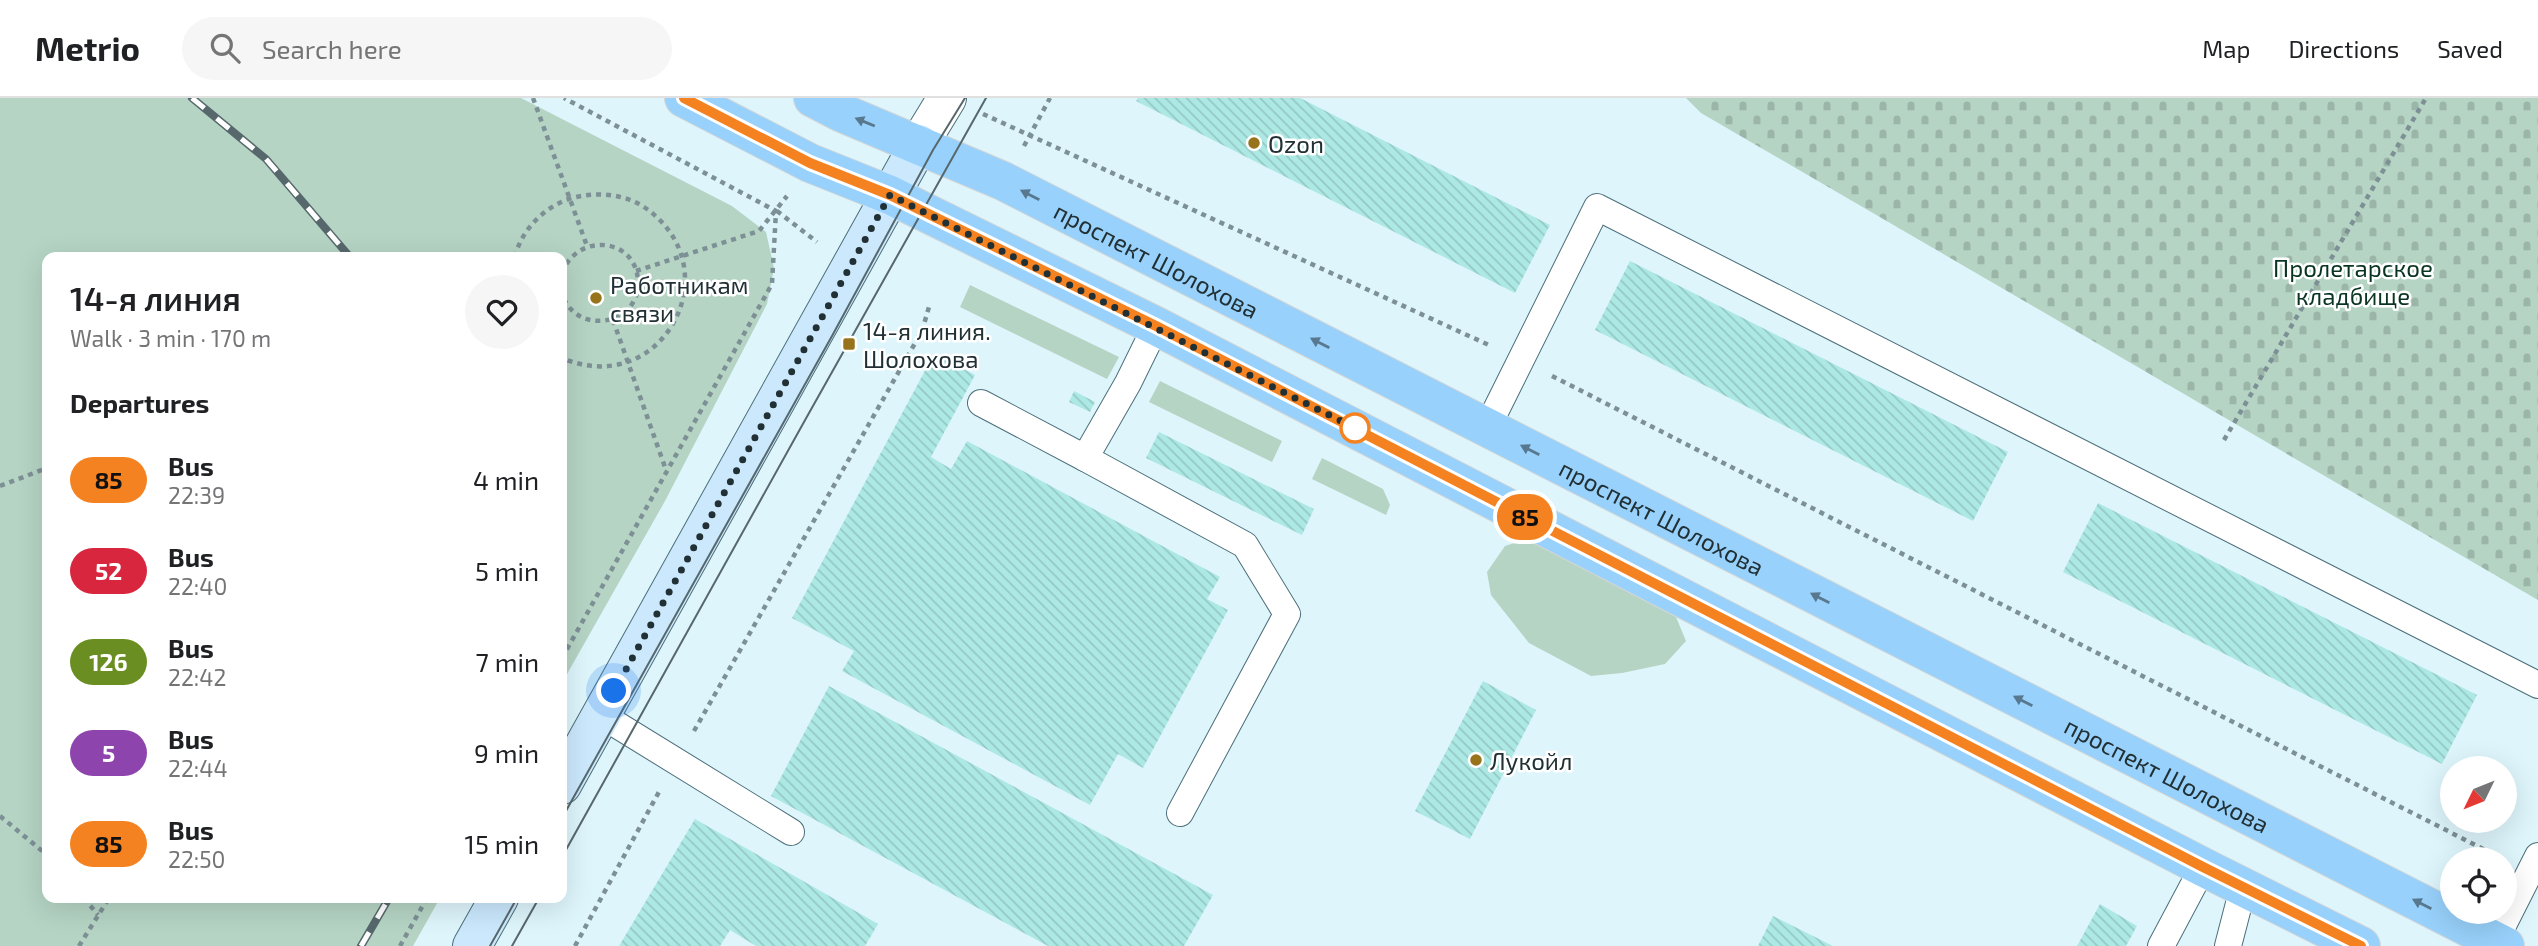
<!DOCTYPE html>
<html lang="en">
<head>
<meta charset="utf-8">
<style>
  :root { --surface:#fff; --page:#f6f6f6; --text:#202124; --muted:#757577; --line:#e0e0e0 }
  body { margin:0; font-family:"Exo 2",sans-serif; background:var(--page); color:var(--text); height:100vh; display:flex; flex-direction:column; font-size:26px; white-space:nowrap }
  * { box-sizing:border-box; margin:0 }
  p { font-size:23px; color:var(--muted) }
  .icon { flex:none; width:38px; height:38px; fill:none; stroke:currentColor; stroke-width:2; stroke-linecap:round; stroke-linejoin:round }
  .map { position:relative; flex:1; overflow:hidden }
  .drawer { position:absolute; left:42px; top:154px; width:525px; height:651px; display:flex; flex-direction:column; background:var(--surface); border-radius:14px; box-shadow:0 7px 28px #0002 }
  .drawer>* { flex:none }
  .badge { padding:0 14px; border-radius:23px; font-size:24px; line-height:46px }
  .needle { width:46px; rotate:227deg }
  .fabs { position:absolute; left:2440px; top:658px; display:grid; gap:14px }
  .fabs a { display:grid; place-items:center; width:77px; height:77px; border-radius:50%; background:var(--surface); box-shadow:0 7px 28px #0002; font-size:35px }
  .you { position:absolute; width:35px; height:35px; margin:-18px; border:5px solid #fff; border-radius:50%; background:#1a73e8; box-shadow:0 0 0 10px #1a73e833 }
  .map>.badge { position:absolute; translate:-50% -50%; box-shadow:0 0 0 4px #fff }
  h2 { padding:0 28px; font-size:26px; line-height:63px }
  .round { display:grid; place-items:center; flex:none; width:74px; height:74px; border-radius:37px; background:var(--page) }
  .summary { display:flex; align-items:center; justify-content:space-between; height:119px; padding:0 28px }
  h1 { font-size:33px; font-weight:600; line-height:52px }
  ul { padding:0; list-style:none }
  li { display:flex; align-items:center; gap:21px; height:91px; padding:0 28px }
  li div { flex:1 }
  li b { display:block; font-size:26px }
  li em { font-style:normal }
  li .badge { min-width:77px; font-weight:700; text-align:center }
  header { display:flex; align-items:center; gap:42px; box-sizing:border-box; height:98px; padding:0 35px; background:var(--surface); border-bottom:2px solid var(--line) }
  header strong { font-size:33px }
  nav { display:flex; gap:38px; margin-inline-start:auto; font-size:24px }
  .search { width:490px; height:63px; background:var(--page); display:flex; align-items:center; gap:18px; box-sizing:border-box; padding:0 24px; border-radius:38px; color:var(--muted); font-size:26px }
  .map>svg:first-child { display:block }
</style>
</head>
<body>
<header>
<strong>Metrio</strong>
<div class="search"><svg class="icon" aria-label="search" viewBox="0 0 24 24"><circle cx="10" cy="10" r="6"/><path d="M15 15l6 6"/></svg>Search here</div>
<nav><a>Map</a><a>Directions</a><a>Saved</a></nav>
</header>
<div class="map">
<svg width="2538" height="848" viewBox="0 0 2538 848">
  <defs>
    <pattern id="cemetery-stones" width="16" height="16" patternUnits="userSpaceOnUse" patternTransform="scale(1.75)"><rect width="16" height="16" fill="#b5d4c4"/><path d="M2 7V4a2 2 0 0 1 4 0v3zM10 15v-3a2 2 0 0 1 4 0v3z" fill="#9bb6a9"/></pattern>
    <pattern id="building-back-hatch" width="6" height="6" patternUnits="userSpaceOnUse" patternTransform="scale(1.75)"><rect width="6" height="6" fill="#ade9e4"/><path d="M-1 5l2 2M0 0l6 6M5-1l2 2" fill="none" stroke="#95c8c4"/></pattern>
  </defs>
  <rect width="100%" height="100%" fill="#def5fc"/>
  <g fill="#b5d4c4">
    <polygon points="0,0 521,0 732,108 766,134 774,170 767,206 665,403 562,585 562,159 47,159 47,800 440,800 413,848 0,848"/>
    <polygon points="970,187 1119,259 1107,281 960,209"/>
    <polygon points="1160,283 1282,343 1272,364 1149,304"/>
    <polygon points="1322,360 1383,391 1390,407 1386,417 1312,381"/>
    <polygon points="1527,441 1676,519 1686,543 1665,566 1622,575 1591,578 1529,545 1491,497 1487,474 1505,448"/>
  </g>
  <polygon fill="url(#cemetery-stones)" points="1686,0 2538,0 2538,502 1701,15"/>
  <g fill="url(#building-back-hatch)">
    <polygon points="1138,0 1300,0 1550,127 1515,195 1136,3"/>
    <polygon points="1630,163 2008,354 1973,423 1595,232"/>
    <polygon points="934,256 975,277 931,359 951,371 967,343 1220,479 1207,501 1228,512 1143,670 1118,656 1090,707 842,573 854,553 792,520"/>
    <polygon points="1074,293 1095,304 1090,314 1069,304"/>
    <polygon points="1159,334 1314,411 1302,437 1146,360"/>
    <polygon points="2098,405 2477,597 2442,666 2063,474"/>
    <polygon points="1483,583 1536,612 1470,741 1415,713"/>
    <polygon points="829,588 1213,797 1184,848 1048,848 771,698"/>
    <polygon points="695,721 878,826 865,848 756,848 730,832 720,848 619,848"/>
    <polygon points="2100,806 2137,828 2126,848 2077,848"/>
    <polygon points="1773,818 1833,848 1758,848"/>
  </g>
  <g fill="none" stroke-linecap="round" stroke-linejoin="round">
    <g stroke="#4c6f79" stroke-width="28">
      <g id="service">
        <polyline points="981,305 1085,360 1128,285 1156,228"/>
        <polyline points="1487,330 1597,109 2538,587"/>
        <polyline points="1085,360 1245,447 1287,516 1180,715"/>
        <polyline points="601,617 791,734"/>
        <polyline points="2495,843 2538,758"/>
        <polyline points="2161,848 2203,769"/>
        <polyline points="2228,848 2243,790"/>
      </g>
    </g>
    <g stroke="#4c6f79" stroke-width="40">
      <polyline id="tertiary" points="919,46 947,0"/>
    </g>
    <g stroke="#4c6f79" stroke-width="40">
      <g id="secondary">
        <polyline points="562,687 919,46"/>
        <polyline points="472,848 499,800"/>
      </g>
    </g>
    <g stroke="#d3d6d6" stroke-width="40">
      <g id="primary">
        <polyline points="684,0 810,65 890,97 1156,228 2203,769 2361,848"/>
        <path id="s1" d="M813 0 840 14 1003 83 2505 848"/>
      </g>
    </g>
    <g stroke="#7d9095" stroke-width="4.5" stroke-dasharray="5 5" stroke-linecap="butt">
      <polyline points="533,0 587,148"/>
      <polyline points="983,16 1491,248"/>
      <polyline points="1024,48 1050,0"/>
      <polyline points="777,113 817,144"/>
      <path d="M515 159C521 132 545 108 572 100 596 94 622 95 644 109 734 170 662 303 562 260"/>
      <polyline points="636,173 759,133 787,98"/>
      <path d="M562 175C577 134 636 139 638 183 640 229 574 238 562 195"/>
      <polyline points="613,222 666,372"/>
      <polyline points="1552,278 2499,759"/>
      <polyline points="2224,342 2426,0"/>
      <polyline points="0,388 47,370"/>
      <polyline points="562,560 772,186 776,113 564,0"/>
      <polyline points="694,633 922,233 929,209"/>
      <polyline points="0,718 47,757"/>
      <polyline points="84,800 98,817"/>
      <polyline points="79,848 109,800"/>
      <polyline points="400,848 427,800"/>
      <polyline points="575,848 660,692"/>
    </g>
    <use href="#service" stroke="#fff" stroke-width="26"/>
    <use href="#tertiary" stroke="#fff" stroke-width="38"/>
    <use href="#secondary" stroke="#cbe8fd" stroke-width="38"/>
    <use href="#primary" stroke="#98d1fb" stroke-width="38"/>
    <g stroke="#57686d" stroke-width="2">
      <polyline points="562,720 832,238 933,52 965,0"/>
      <path d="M562 759C703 506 843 252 986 0"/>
      <polyline points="490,848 517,800"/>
      <polyline points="512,848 539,800"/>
    </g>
    <g stroke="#57686d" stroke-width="8">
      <g id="rail">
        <polyline points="192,0 266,61 350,159"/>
        <polyline points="361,848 389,800"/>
      </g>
    </g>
    <use href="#rail" stroke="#fff" stroke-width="5" stroke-dasharray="16" stroke-linecap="butt"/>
  </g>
  <defs><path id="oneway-solid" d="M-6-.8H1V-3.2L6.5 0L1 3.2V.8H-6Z" transform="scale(1.75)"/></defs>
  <g fill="#57788e">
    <use href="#oneway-solid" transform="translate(865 24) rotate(-158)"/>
    <use href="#oneway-solid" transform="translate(1030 97) rotate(-153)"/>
    <use href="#oneway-solid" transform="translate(1320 245) rotate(-153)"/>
    <use href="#oneway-solid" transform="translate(1530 352) rotate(-153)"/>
    <use href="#oneway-solid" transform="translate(1820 500) rotate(-153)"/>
    <use href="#oneway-solid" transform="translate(2023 603) rotate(-153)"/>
    <use href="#oneway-solid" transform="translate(2422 806) rotate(-153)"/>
  </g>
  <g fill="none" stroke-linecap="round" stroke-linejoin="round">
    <g stroke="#fff" stroke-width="16">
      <polyline id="line" points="684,0 810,65 890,97 1156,228 2203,769 2361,848"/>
    </g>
    <use href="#line" stroke="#f58220" stroke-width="10"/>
    <polyline stroke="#213034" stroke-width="7" stroke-dasharray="0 12.6" points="614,593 890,97 1355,330"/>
  </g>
  <g fill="#97731c" stroke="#fff" stroke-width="2.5">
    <circle cx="1254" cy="45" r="7"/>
    <circle cx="596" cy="200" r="7"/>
    <rect x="842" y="239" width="14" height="14" rx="3.5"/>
    <circle cx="1476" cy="662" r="7"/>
  </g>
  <circle fill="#fff" stroke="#f58220" stroke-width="3.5" cx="1355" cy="330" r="14"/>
  <g text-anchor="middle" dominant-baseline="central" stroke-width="5" stroke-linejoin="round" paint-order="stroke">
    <g font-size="24" fill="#213034" stroke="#fff" text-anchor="start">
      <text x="1268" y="45">Ozon</text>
      <text x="610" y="186">Работникам<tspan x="610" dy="28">связи</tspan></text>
      <text x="863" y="232">14-я линия.<tspan x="863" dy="28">Шолохова</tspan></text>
      <text x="1490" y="662">Лукойл</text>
    </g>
    <g font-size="24" fill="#213034" stroke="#fff">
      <text stroke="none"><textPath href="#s1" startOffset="380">проспект Шолохова</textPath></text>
      <text stroke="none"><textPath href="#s1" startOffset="947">проспект Шолохова</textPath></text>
      <text stroke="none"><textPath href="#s1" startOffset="1514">проспект Шолохова</textPath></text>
    </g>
    <g font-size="24" fill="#093424" stroke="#fff">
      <text x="2353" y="169">Пролетарское<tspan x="2353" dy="28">кладбище</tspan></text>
    </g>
  </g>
</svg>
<div class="fabs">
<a><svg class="needle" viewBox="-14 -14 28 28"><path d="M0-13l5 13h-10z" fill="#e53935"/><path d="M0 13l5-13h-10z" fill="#757577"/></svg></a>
<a><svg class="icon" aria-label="locate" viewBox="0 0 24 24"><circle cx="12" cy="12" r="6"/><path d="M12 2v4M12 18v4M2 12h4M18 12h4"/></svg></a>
</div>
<div class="you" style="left:614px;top:593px"></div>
<b class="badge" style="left:1525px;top:419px;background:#f58220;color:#111">85</b>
<section class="drawer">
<div class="summary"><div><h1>14-я линия</h1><p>Walk · 3 min · 170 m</p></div><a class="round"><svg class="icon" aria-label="heart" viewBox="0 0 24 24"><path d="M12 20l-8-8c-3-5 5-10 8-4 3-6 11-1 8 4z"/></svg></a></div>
<h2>Departures</h2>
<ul>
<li><span class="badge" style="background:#f58220;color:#111">85</span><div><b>Bus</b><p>22:39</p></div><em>4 min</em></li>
<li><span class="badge" style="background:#d7263d;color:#fff">52</span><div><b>Bus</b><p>22:40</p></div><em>5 min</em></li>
<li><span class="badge" style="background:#6b8e23;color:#fff">126</span><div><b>Bus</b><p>22:42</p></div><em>7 min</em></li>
<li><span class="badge" style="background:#8e44ad;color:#fff">5</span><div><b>Bus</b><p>22:44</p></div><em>9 min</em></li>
<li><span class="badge" style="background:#f58220;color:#111">85</span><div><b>Bus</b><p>22:50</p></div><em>15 min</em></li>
</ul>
</section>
</div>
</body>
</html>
